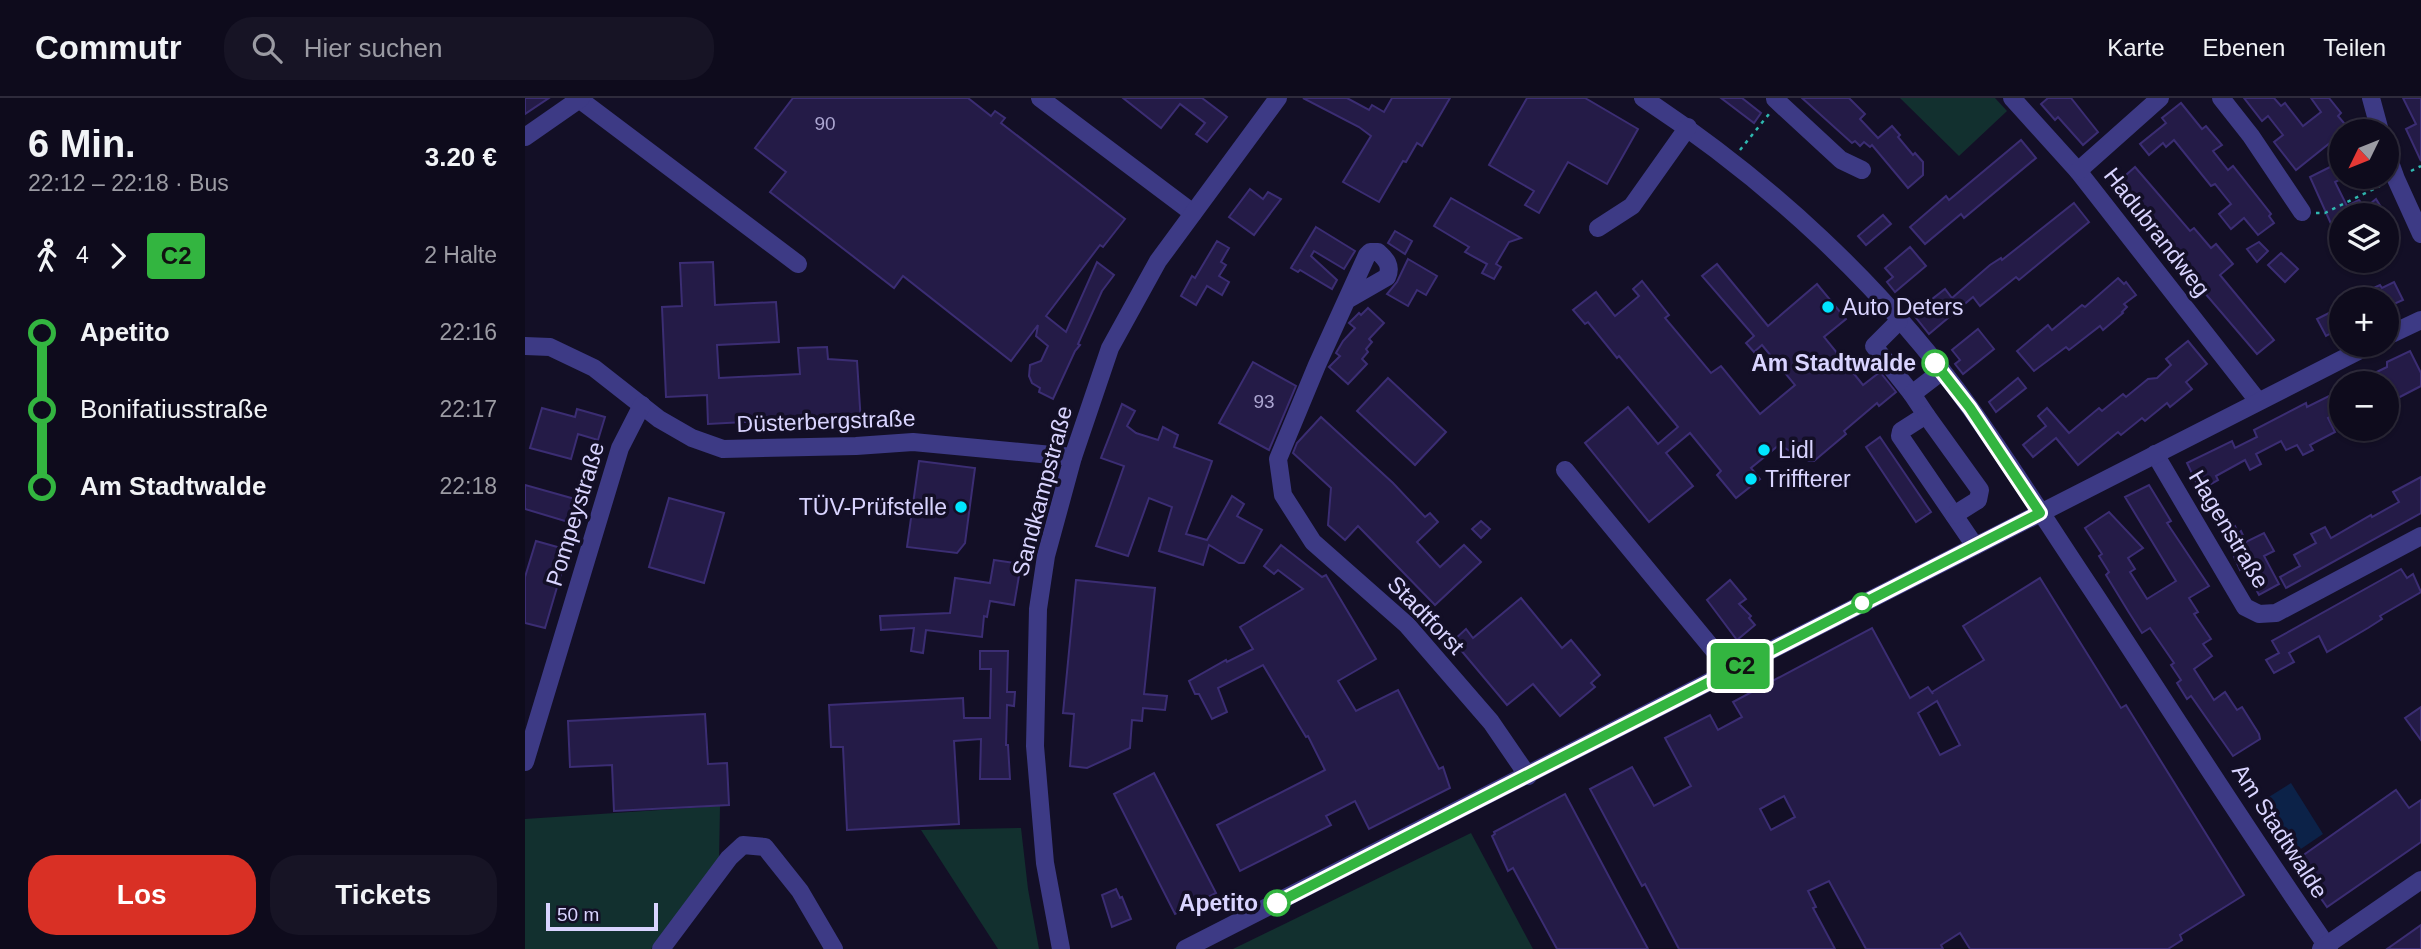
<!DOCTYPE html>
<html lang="de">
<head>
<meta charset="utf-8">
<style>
  :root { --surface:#0e0b1c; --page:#171425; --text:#f1f3f6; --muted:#9b9ba3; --line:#2e2b3b; --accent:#d93025 }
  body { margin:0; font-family:Helvetica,sans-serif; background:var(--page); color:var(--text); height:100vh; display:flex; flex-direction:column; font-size:26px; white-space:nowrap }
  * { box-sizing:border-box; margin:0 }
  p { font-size:23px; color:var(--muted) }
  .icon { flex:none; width:38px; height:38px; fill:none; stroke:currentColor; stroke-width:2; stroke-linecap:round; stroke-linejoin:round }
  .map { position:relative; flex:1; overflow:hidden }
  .drawer { display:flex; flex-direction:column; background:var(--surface); width:525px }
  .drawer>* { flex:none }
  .badge { padding:0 14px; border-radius:5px; font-size:24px; line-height:46px }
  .needle { width:46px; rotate:227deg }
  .buttons { position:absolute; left:1804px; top:21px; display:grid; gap:14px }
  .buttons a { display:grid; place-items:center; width:70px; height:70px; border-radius:50%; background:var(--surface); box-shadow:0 2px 5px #0004,0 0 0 2px var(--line); font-size:35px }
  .scale { position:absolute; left:21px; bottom:18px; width:112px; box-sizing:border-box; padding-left:7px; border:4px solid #d9d4ff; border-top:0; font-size:19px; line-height:24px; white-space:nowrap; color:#d9d4ff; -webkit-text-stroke:5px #130f26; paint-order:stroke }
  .map>.badge { position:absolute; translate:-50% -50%; box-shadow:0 0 0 4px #fff }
  .legs { display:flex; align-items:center; gap:10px; height:77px; padding:0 28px; font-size:23px }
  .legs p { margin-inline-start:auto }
  .headline { display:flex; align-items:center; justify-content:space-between; height:119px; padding:0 28px }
  h1 { font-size:38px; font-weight:600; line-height:52px }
  .button { display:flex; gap:14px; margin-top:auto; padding:14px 28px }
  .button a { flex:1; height:80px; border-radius:28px; background:var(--accent); color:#fff; font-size:28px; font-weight:600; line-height:80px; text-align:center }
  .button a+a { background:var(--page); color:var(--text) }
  ul { padding:0 28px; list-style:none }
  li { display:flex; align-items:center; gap:24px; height:77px; font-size:26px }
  li i { display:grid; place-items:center; width:10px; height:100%; margin:0 9px; background:currentColor }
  li i::after { content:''; width:18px; height:18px; margin:-9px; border:5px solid; border-radius:50%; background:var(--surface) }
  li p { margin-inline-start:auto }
  li:first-child i { background:linear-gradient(#0000 50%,currentColor 0) }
  li:last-child i { background:linear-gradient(currentColor 50%,#0000 0) }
  header { display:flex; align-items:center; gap:42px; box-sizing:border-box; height:98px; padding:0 35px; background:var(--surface); border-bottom:2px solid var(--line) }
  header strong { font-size:33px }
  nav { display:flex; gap:38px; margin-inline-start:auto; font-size:24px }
  .search { width:490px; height:63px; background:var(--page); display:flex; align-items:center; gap:18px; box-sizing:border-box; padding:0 24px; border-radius:28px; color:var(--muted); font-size:26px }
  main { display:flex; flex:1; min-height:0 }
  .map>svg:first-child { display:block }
</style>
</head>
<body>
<header>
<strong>Commutr</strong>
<div class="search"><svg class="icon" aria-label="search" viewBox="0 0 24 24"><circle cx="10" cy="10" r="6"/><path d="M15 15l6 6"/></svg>Hier suchen</div>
<nav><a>Karte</a><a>Ebenen</a><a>Teilen</a></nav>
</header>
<main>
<section class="drawer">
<div class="headline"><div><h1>6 Min.</h1><p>22:12 – 22:18 · Bus</p></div><b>3.20 €</b></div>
<div class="legs"><svg class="icon" aria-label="walk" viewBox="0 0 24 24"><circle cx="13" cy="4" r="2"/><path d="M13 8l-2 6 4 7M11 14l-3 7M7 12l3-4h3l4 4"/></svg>4<svg class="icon" aria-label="forward" viewBox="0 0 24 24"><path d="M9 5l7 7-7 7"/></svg><b class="badge" style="background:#33b540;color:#111">C2</b><p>2 Halte</p></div>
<ul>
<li><i style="color:#33b540"></i><b>Apetito</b><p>22:16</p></li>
<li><i style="color:#33b540"></i><span>Bonifatiusstraße</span><p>22:17</p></li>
<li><i style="color:#33b540"></i><b>Am Stadtwalde</b><p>22:18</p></li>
</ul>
<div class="button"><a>Los</a><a>Tickets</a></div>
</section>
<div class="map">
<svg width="1896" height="851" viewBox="0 0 1896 851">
  <rect width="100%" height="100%" fill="#130f26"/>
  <g fill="#12302f">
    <polygon points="1375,0 1470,0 1482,13 1434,58"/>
    <polygon points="195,708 194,763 126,851 0,851 0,721"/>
    <polygon points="496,730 503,791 514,851 473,851 396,732"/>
    <polygon points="946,735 1008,851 708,851"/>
  </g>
  <polygon fill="#0c2248" points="1766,685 1798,736 1764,759 1731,707"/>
  <g fill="#241b47" stroke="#3b2d73" stroke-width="2" fill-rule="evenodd">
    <polygon points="0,0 24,0 0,16"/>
    <polygon points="268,0 443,0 466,18 470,13 480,20 476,25 600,121 578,149 575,147 521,218 541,234 572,164 589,177 577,193 553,246 555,247 550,253 528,301 514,294 515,290 507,285 504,278 505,267 516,263 523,248 511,238 513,227 486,263 378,178 369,190 245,94 261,74 230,50"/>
    <polygon points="598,0 677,0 702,19 682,44 671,36 680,25 655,6 636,30"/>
    <polygon points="778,0 822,0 844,12 847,7 859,14 867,0 925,0 897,48 892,45 881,64 878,63 854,104 818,84 846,38 834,29"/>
    <polygon points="1002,0 1060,0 1113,31 1082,86 1043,64 1014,115 1000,107 1009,93 964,67"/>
    <polygon points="1196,0 1217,0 1236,15 1229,25"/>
    <polygon points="1277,0 1324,0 1340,16 1335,21 1353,40 1367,28 1375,37 1373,39 1388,57 1390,55 1398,64 1398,77 1383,90 1347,47 1345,49 1339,44 1335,48 1330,43 1327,45"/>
    <polygon points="1523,0 1546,0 1573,34 1558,47 1533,19 1530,22 1516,6"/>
    <polygon points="1719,0 1749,0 1756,8 1760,5 1778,28 1796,14 1786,0 1804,0 1816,15 1813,18 1824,31 1816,33 1816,36 1771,72 1749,44 1758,37 1743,18 1737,23"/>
    <polygon points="1878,0 1896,0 1896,63 1881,31 1891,26"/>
    <polygon points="1656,5 1677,31 1681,28 1697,47 1688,53 1703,72 1708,68 1746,116 1744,118 1749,125 1733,137 1719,120 1706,131 1694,116 1706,106 1690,86 1686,88 1649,42 1641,49 1638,45 1624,57 1615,46 1641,25 1637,20"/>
    <polygon points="1496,42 1511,60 1439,120 1436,116 1400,146 1385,129 1421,98 1424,102"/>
    <polygon points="1813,65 1816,79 1820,79 1810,84 1822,108 1834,102 1840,110 1851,101 1861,117 1816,117 1816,148 1785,79"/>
    <polygon points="1610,69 1665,133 1669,130 1686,150 1691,146 1708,166 1695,177 1749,242 1732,256 1673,187 1670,189 1658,174 1661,172 1643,151 1647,148 1593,84"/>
    <polygon points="725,91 738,101 743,94 756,101 729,137 704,119"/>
    <polygon points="926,100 996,140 984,144 971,166 976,169 969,181 957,175 962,166 940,154 944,149 909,128"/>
    <polygon points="1549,105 1564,124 1494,182 1491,179 1455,208 1448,199 1404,236 1388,216 1420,191 1427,200 1465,167 1476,160 1477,162"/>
    <polygon points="1358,117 1366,126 1341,147 1333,138"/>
    <polygon points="791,129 830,153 819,171 789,153 786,158 812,182 807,191 775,172 773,174 766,170"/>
    <polygon points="870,133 887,143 880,156 863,145"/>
    <polygon points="692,143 704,150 696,164 701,167 694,178 704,184 697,197 682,188 671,207 656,198 667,178 670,180"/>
    <polygon points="1734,144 1743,153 1732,164 1722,151"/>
    <polygon points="1385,149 1401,168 1370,194 1362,184 1368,179 1360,170"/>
    <polygon points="1756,155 1773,171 1760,184 1743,167"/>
    <polygon points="883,161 912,178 901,197 892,192 883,208 862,196 872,184"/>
    <polygon points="188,164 190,207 251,204 254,244 192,247 194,280 275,276 273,250 302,249 303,261 332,263 336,325 277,328 277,321 183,326 182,297 141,299 137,209 157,208 155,165"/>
    <polygon points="1192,166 1243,228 1292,186 1321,221 1299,239 1338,287 1355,274 1371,294 1354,308 1352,305 1319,333 1321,336 1289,363 1284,363 1254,347 1226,370 1235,381 1211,400 1192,377 1196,373 1165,335 1141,355 1168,388 1124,424 1060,345 1103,309 1133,346 1153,329 1094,258 1092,260 1063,224 1060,226 1048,212 1071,194 1090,218 1114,198 1108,191 1117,183 1144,217 1140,220 1186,275 1196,268 1235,316 1270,287 1237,247 1229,254 1221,245 1229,238 1177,178"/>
    <polygon points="1593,180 1599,186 1601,184 1611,197 1599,206 1602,209 1597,214 1598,215 1578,232 1575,228 1544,252 1541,249 1509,273 1492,253 1523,227 1527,232 1557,207 1560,209"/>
    <polygon points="1869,184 1878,202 1862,209 1862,201 1834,201 1846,196 1844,192 1855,187 1857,190"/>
    <polygon points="843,210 859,225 844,241 847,244 841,251 843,254 837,261 842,266 823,286 804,269 815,258 811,255 818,243 830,230 824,225 834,215 836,217"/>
    <polygon points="1810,212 1816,230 1801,238 1792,221"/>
    <polygon points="1453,231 1469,251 1438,276 1430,266 1435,262 1427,252"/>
    <polygon points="1663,243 1682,266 1661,284 1667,291 1645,309 1642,305 1620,323 1617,320 1596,337 1593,334 1553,367 1531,340 1508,359 1498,347 1521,328 1513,318 1522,310 1544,335 1574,310 1577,313 1598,296 1601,299 1623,281 1632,280 1646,267 1641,261"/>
    <polygon points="1885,253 1896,275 1896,288 1869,302 1862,285 1829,285 1862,269 1862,264"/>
    <polygon points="728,264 771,288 744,352 694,325"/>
    <polygon points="863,280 921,334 890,367 832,313"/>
    <polygon points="1493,280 1501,290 1471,314 1464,304"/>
    <polygon points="1816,292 1816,313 1803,320 1810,334 1785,347 1788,352 1778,357 1772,347 1761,352 1756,343 1731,356 1736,366 1725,372 1720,362 1691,378 1693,382 1675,392 1662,365 1707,343 1710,350 1732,339 1729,332 1781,305 1782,309"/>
    <polygon points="597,306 610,313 602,328 611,335 633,342 638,329 653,337 649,349 687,363 661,436 682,442 707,398 719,406 712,418 737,432 719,465 714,465 684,447 678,467 634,453 647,409 624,400 603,458 571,448 599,368 576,360"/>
    <polygon points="17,310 50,319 52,311 80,319 73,342 53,336 46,361 5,350"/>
    <polygon points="796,319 868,385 900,419 905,415 913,424 892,444 915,469 939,447 956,464 910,507 833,428 820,442 803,427 806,390 768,355 772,345"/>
    <polygon points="1355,339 1406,414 1391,424 1341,349"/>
    <polygon points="394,363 450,370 440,445 432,455 382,449"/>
    <polygon points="1896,379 1896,415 1761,490 1755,479 1775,468 1769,457 1791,445 1786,436 1800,429 1806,440 1846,417 1847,419 1874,404 1868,394"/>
    <polygon points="0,387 57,403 50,426 0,411"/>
    <polygon points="1624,387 1646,423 1642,425 1684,488 1664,500 1673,514 1669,516 1686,541 1678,546 1687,558 1669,571 1689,602 1700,594 1712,612 1717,609 1734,636 1735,641 1708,658 1666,598 1662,601 1652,585 1656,582 1646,567 1649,565 1625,530 1617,535 1603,513 1581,477 1584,474 1574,458 1577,456 1560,430 1584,414 1618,450 1603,460 1610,471 1605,474 1622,501 1651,483 1600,399"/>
    <polygon points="144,400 199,415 179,485 124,469"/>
    <polygon points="956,423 965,431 956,440 947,431"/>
    <polygon points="1710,428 1713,435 1716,433 1721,444 1739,435 1749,453 1739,458 1754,486 1734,497 1719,469 1715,472 1698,434"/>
    <polygon points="11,443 43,452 20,530 0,525 0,479"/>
    <polygon points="756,447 797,479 801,477 851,561 813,583 831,613 873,592 914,671 918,669 925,690 844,731 830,703 801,718 806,727 715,773 692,727 800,672 783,638 781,639 738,567 693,590 702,614 687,621 674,596 670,596 664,583 701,562 702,564 728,551 715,529 778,491 753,472 749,476 739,468"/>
    <polygon points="469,462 496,466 489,507 465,503 462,519 459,518 457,539 401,532 398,555 386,553 389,530 356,532 355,518 425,515 430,480 465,485"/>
    <polygon points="1876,471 1882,480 1888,476 1896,494 1855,518 1857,521 1843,530 1802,554 1794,538 1764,555 1769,564 1749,575 1741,562 1754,555 1747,543"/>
    <path d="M1515 480 1596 610 1601 607 1719 797 1655 837 1657 842 1643 851H1445L1435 835 1416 847 1418 851H1341L1304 783 1283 793 1291 809 1288 810 1310 851H1154L1120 786 1117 788 1065 691 1107 669 1129 708 1166 688 1140 640 1185 617 1193 632 1217 619 1208 604 1347 530 1385 600 1403 589 1408 596 1407 594 1459 562 1438 528ZM1412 603 1435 647 1415 657 1393 615ZM1259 698 1270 719 1246 732 1235 711Z"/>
    <polygon points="551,482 630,490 619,596 642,598 640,612 618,610 617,623 607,622 605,650 562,670 545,668 549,616 538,615"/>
    <polygon points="1205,482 1221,501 1214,506 1226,518 1224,520 1230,527 1212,542 1182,502"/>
    <polygon points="996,500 1037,550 1046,542 1075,577 1066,585 1070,589 1035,618 1008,586 982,607 935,551 937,550 930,541 941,531 948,540"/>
    <polygon points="455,553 483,553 482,594 490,594 489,608 482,607 481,647 483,647 485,681 455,681 456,641 429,643 434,726 322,732 318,649 306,649 304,607 438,600 439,620 465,620 466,571 455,571"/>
    <polygon points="1896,609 1896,642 1880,620"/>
    <polygon points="180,616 183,666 202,665 204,707 89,713 87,667 45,669 43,623"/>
    <polygon points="629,675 691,795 650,816 589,696"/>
    <polygon points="1871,692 1884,710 1896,702 1896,744 1802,809 1770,763"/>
    <polygon points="1040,696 1090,790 1123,851 1032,851 988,770 983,773 967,738 970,736 969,734"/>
    <polygon points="591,791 595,800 597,799 606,821 587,829 577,797"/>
    <polygon points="1896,827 1896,851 1862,851"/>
  </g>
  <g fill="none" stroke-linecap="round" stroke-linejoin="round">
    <g stroke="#2fb8b0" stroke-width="2.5" stroke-dasharray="3.5 5" stroke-linecap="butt">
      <polyline points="1215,52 1244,16"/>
      <polyline points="1886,73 1896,68"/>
      <polyline points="1791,115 1800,115 1855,88"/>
    </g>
    <g stroke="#3d3a85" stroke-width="18">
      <polyline points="515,0 668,115"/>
      <path d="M1118 0C1244 83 1358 188 1446 311 1489 371 1528 434 1569 495 1647 614 1723 734 1804 851"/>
      <polyline points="1487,0 1553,73 1733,303"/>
      <polyline points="1696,0 1726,38 1777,114"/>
      <polyline points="1846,0 1855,33"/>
      <polyline points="54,1 273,166"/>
      <polyline points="1250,1 1316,62 1337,72"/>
      <polyline points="0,39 56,0"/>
      <polyline points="1862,56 1871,81 1896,136"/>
      <polyline points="1553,73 1635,0"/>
      <polyline points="1073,130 1107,108 1163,29"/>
      <path d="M822 202 862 179C867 168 861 161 853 154H845L842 157 792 267 753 361 758 397 788 444 882 527 966 624 1003 678"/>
      <polyline points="1374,223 1349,248 1387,296"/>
      <polyline points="1862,238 1896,222"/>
      <polyline points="0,248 25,249 69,270 134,321 167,340 198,351 331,348 388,344 548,359"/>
      <polyline points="1417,273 1387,296 1401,317 1376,333 1375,338 1450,448"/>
      <polyline points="1401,317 1455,392 1453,402 1429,417"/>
      <polyline points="1630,356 1720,509 1734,516 1751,515 1896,438"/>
      <polyline points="1040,372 1206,573"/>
      <polyline points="0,664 95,350 117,307"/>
      <polyline points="136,851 204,760 218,747 240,749 275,793 309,851"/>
      <polyline points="536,851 520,765 510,648 513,511 521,458 548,359 585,250 633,163 753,0"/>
      <polyline points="660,851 1845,247"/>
      <polyline points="1796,851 1896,782"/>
    </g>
  </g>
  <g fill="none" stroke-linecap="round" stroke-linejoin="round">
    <g stroke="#fff" stroke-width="16">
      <polyline id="line-1" points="752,805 1515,415 1445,310 1410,265"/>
    </g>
    <use href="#line-1" stroke="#33b540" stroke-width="10"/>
  </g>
  <g fill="#00e5ff" stroke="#130f26" stroke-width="2.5">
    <circle cx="1303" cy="209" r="7"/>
    <circle cx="1239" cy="352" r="7"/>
    <circle cx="1226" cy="381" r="7"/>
    <circle cx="436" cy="409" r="7"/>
  </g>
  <g fill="#fff" stroke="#33b540" stroke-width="3.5">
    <circle cx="1410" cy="265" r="12"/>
    <circle cx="1337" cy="505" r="9"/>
    <circle cx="752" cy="805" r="12"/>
  </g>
  <g text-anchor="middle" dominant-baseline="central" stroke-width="7" stroke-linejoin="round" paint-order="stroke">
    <g font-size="19" fill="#aca6d1">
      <text x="300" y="25">90</text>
      <text x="739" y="303">93</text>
    </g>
    <g font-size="23" fill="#d9d4ff" stroke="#130f26">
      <text transform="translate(1632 134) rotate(52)">Hadubrandweg</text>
      <text transform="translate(301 323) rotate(-2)">Düsterbergstraße</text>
      <text transform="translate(517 393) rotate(-75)">Sandkampstraße</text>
      <text transform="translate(50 416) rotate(-73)">Pompeystraße</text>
      <text transform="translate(1704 431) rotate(59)">Hagenstraße</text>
      <text transform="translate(901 517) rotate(46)">Stadtforst</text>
      <text transform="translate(1755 733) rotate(57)">Am Stadtwalde</text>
    </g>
    <g font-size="23" fill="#d9d4ff" stroke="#130f26" text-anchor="start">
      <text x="1317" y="209">Auto Deters</text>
      <text x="1253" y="352">Lidl</text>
      <text x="1240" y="381">Triffterer</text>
      <text x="422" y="409" text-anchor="end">TÜV-Prüfstelle</text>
    </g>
    <g font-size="23" font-weight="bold" fill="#d9d4ff" stroke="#130f26" text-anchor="end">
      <text x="1391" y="265">Am Stadtwalde</text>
      <text x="733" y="805">Apetito</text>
    </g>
  </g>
</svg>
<div class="buttons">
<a><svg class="needle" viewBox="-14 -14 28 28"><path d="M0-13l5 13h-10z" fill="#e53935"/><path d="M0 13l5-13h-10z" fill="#9b9ba3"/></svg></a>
<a><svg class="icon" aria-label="layers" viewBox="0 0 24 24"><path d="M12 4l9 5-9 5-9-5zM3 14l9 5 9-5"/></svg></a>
<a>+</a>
<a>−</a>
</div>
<div class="scale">50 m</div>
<b class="badge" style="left:1215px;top:568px;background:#33b540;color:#111">C2</b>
</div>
</main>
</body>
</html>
